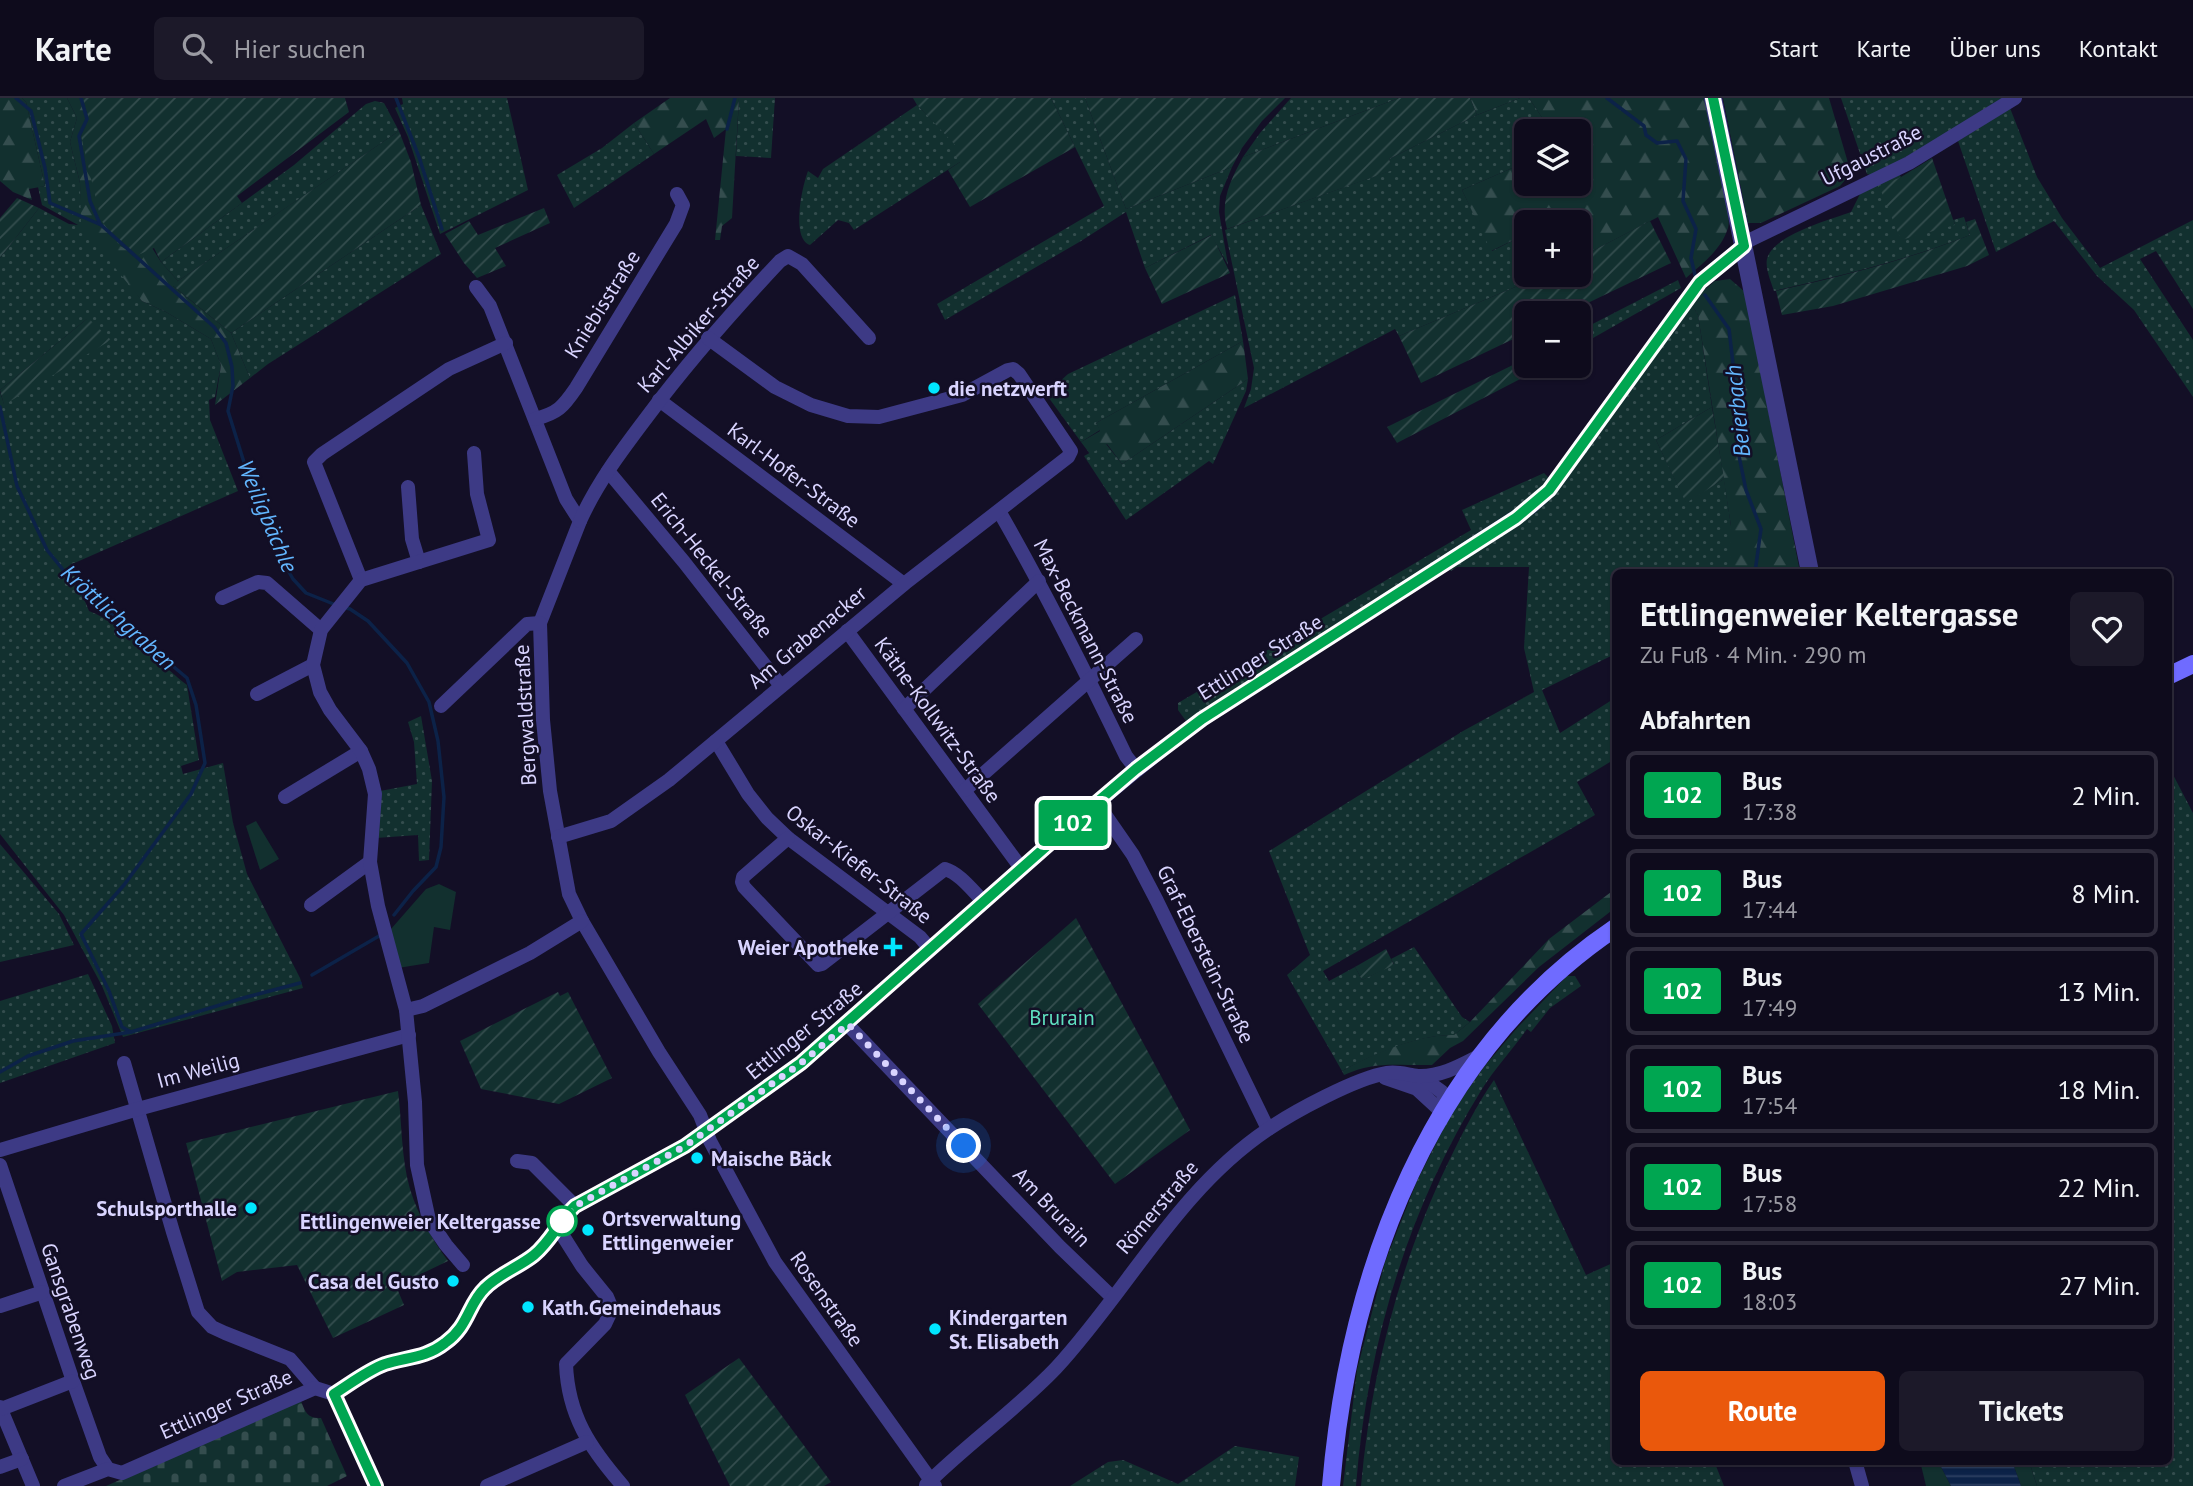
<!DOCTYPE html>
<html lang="de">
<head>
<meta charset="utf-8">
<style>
  :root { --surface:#0e0b1c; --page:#1c1929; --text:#f1f3f6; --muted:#9b9ba3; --line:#2e2b3b; --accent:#ea580c }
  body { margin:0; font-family:"PT Sans",sans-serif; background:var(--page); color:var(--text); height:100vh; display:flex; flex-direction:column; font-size:26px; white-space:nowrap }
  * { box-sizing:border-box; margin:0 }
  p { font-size:23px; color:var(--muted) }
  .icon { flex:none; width:38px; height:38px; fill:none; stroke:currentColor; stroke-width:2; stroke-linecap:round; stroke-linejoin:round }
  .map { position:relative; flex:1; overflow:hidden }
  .drawer { position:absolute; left:1612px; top:471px; width:560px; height:896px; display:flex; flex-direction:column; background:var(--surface); border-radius:10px; box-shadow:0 2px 5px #0004,0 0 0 2px var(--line) }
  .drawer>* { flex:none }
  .badge { padding:0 14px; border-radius:5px; font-size:24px; line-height:46px }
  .tools { position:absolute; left:1514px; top:21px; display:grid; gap:14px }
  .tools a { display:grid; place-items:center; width:77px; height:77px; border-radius:10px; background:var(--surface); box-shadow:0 2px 5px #0004,0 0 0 2px var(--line); font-size:35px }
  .you { position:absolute; width:35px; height:35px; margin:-18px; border:5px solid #fff; border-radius:50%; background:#1a73e8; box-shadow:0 0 0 10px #1a73e833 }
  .map>.badge { position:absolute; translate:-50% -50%; box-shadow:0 0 0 4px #fff }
  h2 { padding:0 28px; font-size:26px; line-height:63px }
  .round { display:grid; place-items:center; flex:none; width:74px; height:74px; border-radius:10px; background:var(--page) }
  .summary { display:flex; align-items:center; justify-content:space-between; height:119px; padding:0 28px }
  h1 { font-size:33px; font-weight:700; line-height:52px }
  .button { display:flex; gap:14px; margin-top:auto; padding:14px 28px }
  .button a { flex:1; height:80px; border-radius:10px; background:var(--accent); color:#fff; font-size:28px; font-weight:700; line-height:80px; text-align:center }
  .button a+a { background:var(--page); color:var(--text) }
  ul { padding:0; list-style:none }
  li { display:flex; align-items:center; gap:21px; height:88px; margin:0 14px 10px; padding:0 14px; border:4px solid var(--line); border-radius:10px }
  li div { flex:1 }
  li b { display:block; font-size:26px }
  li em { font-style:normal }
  li .badge { min-width:77px; font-weight:700; text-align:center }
  header { display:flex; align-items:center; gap:42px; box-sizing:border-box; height:98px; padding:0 35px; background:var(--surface); border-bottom:2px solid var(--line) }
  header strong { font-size:33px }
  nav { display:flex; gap:38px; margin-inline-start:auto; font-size:24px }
  .search { width:490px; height:63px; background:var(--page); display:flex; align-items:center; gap:18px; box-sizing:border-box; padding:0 24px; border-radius:10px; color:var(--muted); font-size:26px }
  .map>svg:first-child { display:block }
</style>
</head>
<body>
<header>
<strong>Karte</strong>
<div class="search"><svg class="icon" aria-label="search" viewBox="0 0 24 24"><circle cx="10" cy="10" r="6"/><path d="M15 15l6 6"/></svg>Hier suchen</div>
<nav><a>Start</a><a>Karte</a><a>Über uns</a><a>Kontakt</a></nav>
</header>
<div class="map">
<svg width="2193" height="1388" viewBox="0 0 2193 1388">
  <defs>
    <pattern id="grass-dots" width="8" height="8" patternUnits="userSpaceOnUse" patternTransform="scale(1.75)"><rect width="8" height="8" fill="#12302f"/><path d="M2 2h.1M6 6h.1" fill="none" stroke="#344d4e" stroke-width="1.8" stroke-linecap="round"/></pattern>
    <pattern id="forest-firs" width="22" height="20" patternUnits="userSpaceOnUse" patternTransform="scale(1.75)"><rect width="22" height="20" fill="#12302f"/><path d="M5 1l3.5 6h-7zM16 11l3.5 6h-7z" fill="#344d4e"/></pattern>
    <pattern id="cemetery-stones" width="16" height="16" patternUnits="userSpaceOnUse" patternTransform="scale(1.75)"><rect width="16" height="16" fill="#12302f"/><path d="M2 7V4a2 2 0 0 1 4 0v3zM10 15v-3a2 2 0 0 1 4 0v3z" fill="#344d4e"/></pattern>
    <pattern id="garden-furrows" width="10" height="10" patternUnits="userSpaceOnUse" patternTransform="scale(1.75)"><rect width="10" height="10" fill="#12302f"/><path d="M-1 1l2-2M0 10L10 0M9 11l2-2" fill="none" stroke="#344d4e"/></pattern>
    <pattern id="water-rules" width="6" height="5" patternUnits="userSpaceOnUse" patternTransform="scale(1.75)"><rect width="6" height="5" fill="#0c2248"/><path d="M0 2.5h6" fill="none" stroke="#2f4163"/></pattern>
  </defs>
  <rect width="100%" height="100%" fill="#130f26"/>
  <g fill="url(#grass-dots)">
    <path d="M22 0H67L77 20 70 44 80 85 82 121 142 203 166 214 211 241 221 267 215 299 209 302 210 322 238 393 70 467 89 513C127 528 156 563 187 587L199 662 181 668 183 676 223 665 233 725 247 776 300 880 303 890 123 939 102 888 64 817 0 736V294L4 306 88 220 0 292V160L39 110 69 126 78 127 42 107 38 89 45 88 26 4Z"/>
    <polygon points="402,0 507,0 528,92 440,136 408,39 395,10 403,6"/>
    <polygon points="739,0 775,0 771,60 736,58"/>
    <polygon points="1051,0 1085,0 1126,111 1232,69 1220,98 1219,114 1228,167 1211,137 1145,170 1126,114 1081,143 945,222 937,206 1104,108"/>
    <polygon points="1291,0 1399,0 1243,59 1260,35"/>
    <polygon points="1520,0 1529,0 1551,33 1526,33 1526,64 1462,92 1492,153 1526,136 1526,177 1544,177 1399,238 1395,231 1244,310 1251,291 1254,270 1225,132 1392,72 1389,61 1477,17"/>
    <polygon points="1841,0 2008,0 1873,78 1867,76"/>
    <polygon points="375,3 384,5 399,33 178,183 161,164 294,67 366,6"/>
    <path d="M917 7 960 51V64L854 132 849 125 838 122 810 147C791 140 802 89 808 73L818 80 823 71Z"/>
    <polygon points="2010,10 2037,79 2062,120 2100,170 2193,122 2193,211 2156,153 2140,161 2193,242 2193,299 2134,212 2097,178 2054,123 1996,154 1958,43"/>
    <polygon points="634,25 654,56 574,110 557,77 602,50"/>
    <path d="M1899 75 1901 79 1879 89 1955 126 1953 122 1964 119 1970 137C1907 162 1840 178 1774 193 1771 184 1765 170 1767 161 1773 137 1829 122 1851 114L1862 92Z"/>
    <polygon points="421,107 441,156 268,266 250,280 231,235"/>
    <polygon points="1678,182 1681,190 1579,248 1579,233"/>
    <polygon points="1235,197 1243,243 1096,325 1100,332 1081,344 1046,296 1068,276"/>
    <path d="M1690 204 1698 217 1712 309 1656 342 1686 404 1724 381 1731 428V474H1615V556L1542 592 1560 635 1615 600V661L1577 684 1595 717 1323 873 1329 883 1355 869 1362 882 1394 866 1391 861 1414 849 1462 919 1470 924 1454 937C1419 936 1372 957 1342 973L1287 877 1310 857 1269 753 1463 633 1534 594 1524 550 1529 469H1457L1451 473 1449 471 1526 420Z"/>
    <polygon points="1248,281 1246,293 1213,366 1209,363 1126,422 1084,358 1106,346 1122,366"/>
    <polygon points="1544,375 1549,380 1529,403 1411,480 1186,623 1178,612 1178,605 1471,432 1462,412"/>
    <polygon points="421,618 432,683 429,762 419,763 418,737 376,740 380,693 417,686 414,644 408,624"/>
    <polygon points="2169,669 2193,715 2193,1388 2037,1388 2029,1363 2168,1363"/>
    <polygon points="0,746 59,816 74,847 0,864"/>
    <polygon points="88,876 112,928 115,945 0,985 0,903"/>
    <path d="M1567 878H1575L1581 888 1550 910 1531 934 1527 931C1513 951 1495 970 1482 991 1408 1110 1367 1248 1356 1388H1343L1357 1272 1385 1164 1417 1083 1451 1016 1483 970 1517 930Z"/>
    <path d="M1494 982 1586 1177 1615 1164V1363H1714L1724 1388H1361C1371 1276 1399 1167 1448 1065 1462 1036 1476 1008 1494 982Z"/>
    <polygon points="1235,1348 1299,1359 1295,1388 1070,1388 1108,1364 1123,1362 1178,1386"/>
  </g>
  <g fill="url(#forest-firs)">
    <polygon points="0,0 22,0 26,4 45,88 29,91 32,102 13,94 0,83"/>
    <polygon points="67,0 82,0 88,19 81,38 161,164 178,183 173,188 231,235 250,280 215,307 221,267 211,241 166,214 142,203 81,128 80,85 70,44 77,20"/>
    <polygon points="670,0 739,0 732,120 722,128 720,142 715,142 726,31 714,40 706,21 654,56 634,25"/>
    <polygon points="1470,0 1520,0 1477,17"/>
    <path d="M1529 0H1704C1709 23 1733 114 1728 130 1721 152 1703 165 1686 180L1658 119 1579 160 1578 124H1526V136L1491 153 1462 92 1526 64V86H1578V33H1551Z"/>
    <polygon points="1723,0 1829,0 1851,75 1840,88 1761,125 1748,125"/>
    <polygon points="1730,181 1745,194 1800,474 1731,474 1731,428 1698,217 1690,204 1715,183"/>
    <polygon points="1243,243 1248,281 1122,366 1107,346 1090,356 1081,344 1100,333 1096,325"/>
    <path d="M1615 791V810L1539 869 1463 943 1450 950 1432 967C1398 968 1376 962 1344 977L1342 973C1372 956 1419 936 1454 937L1470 924 1549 841Z"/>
  </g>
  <path fill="url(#cemetery-stones)" d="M301 1303C305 1314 308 1321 321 1320L347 1378 327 1388H106Z"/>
  <g fill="#12302f">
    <polygon points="256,723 279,761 260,772 246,728"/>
    <polygon points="439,786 456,794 450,832 434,829 429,865 398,870 391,831 426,791"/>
    <polygon points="1920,1363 1938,1363 1951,1388 1926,1388"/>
    <polygon points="2012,1363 2029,1363 2037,1388 2021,1388"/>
  </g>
  <g fill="url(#garden-furrows)">
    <polygon points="82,0 345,0 349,14 237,98 242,105 161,164 154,150 138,157 120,148 101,122 81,38 88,19"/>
    <polygon points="913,0 1051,0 1075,49 970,109 948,72 960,64 953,54 959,51 917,7"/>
    <polygon points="1085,0 1285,0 1262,23 1242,50 1232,69 1126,111"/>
    <path d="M1399 0H1470L1477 17 1389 61 1393 72 1227 131C1220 103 1230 83 1243 59Z"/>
    <polygon points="399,33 411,64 421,107 231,235 172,187"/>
    <polygon points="1932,60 1955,127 1901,142 1879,88 1901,79"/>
    <polygon points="17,100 39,110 0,160 0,120"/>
    <polygon points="544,110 550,125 495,150 506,168 477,180 464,165 445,136 469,123 478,137"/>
    <path d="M1975 121 1989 157 1967 168 1833 208 1782 217 1776 193C1842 178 1908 162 1970 137L1966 124Z"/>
    <polygon points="1650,123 1671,165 1567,215 1526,215 1526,235 1421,285 1399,238 1544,177 1578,177 1579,160"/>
    <polygon points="1212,137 1230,175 1162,206 1145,170"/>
    <polygon points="88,220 111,242 4,307 0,292"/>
    <polygon points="1525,261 1526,268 1529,268 1532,275 1397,345 1387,329"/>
    <polygon points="1712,309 1724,381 1686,405 1656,342"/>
    <polygon points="1076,820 1190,1032 1115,1086 978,906"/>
    <polygon points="1386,851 1394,867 1362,882 1355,869"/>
    <polygon points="558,894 560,898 568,894 612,980 559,1006 481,991 460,943"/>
    <path d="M398 993C402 1024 401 1060 410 1091 418 1117 432 1141 448 1163L396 1188 404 1207 333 1240 297 1167 237 1174 222 1183 186 1045Z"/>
    <polygon points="739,1260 831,1384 824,1388 730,1388 685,1297"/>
  </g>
  <polygon fill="url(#water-rules)" points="1938,1363 2012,1363 2021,1388 1951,1388"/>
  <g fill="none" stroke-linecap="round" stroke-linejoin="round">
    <g stroke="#0c2248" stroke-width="3.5">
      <polyline points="16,0 31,13 45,70 50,105 99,126"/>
      <polyline points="81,0 87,21 79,38 90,103 100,126 214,229 226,245 232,269 233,288 228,313 252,390 278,455 293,481 306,495 336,507"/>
      <polyline points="396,0 419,59 442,131"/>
      <polyline points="1607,0 1644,28 1646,37 1657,45 1677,43 1686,61 1683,103 1696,131 1691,160 1695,177"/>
      <polyline points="727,31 735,0"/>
      <polyline points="1705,197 1729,231 1738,309 1739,358 1746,392 1761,431 1755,474"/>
      <polyline points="0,309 17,388 47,452 73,484 187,580 196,607 205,665 191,696 124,787 81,836 109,893 122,929 131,934"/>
      <polyline points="343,509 350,511 368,523 407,565 429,604 438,643 444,699 441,749 436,769 413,793 394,817"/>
      <polyline points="312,877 379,838"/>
      <polyline points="0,974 28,958 73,943 131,934 243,900 300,885"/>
    </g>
    <g stroke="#3d3a85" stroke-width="14">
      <polyline points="476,189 490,208 566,401 580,423 540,525 543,622 550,693 569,796 582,823 659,954 700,1017 710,1043 775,1164 935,1388"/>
      <polyline points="659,302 904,486"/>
      <path d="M535 321C558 315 563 309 576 290L676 126 683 107 677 96"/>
      <polyline points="608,373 684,464 781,588"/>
      <polyline points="408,389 412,441 419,464"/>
      <path d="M999 413C1045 493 1086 575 1126 658L1136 671"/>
      <path d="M580 423C597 385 622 352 647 319 688 264 733 213 780 163L788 158 802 166 869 240"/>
      <polyline points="361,482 314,364 322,356 449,271 506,245"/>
      <polyline points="222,500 258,484 267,485 321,532"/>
      <polyline points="847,533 1021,770"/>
      <polyline points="257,596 313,567"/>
      <polyline points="441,608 527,526 540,525"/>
      <polyline points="904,611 1039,483"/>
      <polyline points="716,643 748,696 767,720 788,740 920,839 930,851"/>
      <polyline points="965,692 1136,541"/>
      <polyline points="285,699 361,653"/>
      <polyline points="1097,705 1133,757 1157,803 1268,1031"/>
      <polyline points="558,739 611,723 669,682 904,486 1068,359 1071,353 1019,276 1013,271 1008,272 962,297 879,319 848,318 811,307 775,289 708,240"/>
      <path d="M788 740 743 779 742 784 744 789 818 867 822 866 945 771C959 775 972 792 983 803"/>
      <polyline points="311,807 370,764"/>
      <polyline points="406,912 423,908 530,855 582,823"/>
      <polyline points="847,926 1060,1149 1112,1199"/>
      <polyline points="124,965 173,1134 198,1214 212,1229 225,1235 290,1261 315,1290"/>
      <polyline points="1420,978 1442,994 1447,1007"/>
      <polyline points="1385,980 1417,991 1442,1014"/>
      <polyline points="0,1052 138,1011 409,937"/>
      <polyline points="517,1063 532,1065 575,1108"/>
      <polyline points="0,1067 73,1283 100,1359 108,1371"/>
      <path d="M558 1130 582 1168 607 1199 612 1211 605 1226 566 1266C568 1318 590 1350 623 1388"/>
      <polyline points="463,1167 446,1147 429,1122 417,1067 415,1004 406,912 378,808 370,764 375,696 369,671 361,653 330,612 320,594 313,567 321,532 361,482 489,442 477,396 474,355"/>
      <polyline points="0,1208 43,1194"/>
      <polyline points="334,1296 376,1388"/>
      <polyline points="0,1309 33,1388"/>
      <polyline points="1,1311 73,1283"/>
      <polyline points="1855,1363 1862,1388"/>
      <polyline points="0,1369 22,1361"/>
      <path d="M926 1387C967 1346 1016 1312 1056 1270 1128 1192 1178 1092 1267 1032 1293 1014 1356 980 1387 975 1398 973 1408 977 1418 978 1442 979 1463 966 1483 956"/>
      <path d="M64 1388 108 1371 122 1375 315 1290 334 1296C350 1286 368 1272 385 1266 407 1259 426 1260 445 1246 469 1228 468 1206 485 1190 499 1176 519 1169 534 1157 551 1143 559 1123 575 1108L685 1048 801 965 1075 723 1189 630 1531 409 1550 392 1700 184 1750 142 1909 65 2015 0"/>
      <polyline points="487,1388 587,1344"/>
    </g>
    <polyline stroke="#3d3a85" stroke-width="18" points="1713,0 1810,474"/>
    <g stroke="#6f6bff" stroke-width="18">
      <polyline points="2168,578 2193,566"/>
      <path d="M1331 1388C1349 1174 1430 955 1615 830"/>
    </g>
  </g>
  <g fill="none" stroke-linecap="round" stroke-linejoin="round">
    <g stroke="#fff" stroke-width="16">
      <path id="line" d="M376 1388 334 1296C350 1286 368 1272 385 1266 407 1259 426 1260 445 1245 469 1228 468 1206 485 1190 499 1176 519 1169 534 1157 551 1143 559 1123 575 1108L685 1048 801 965 1075 723 1136 671 1202 621 1516 420 1549 392 1700 184 1744 148 1713 0"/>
    </g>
    <use href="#line" stroke="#00a651" stroke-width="10"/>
    <polyline stroke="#d9d4ff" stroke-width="7" stroke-dasharray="0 12.6" points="562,1123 575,1108 685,1048 801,965 848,926 964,1048"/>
  </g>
  <g fill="#00e5ff" stroke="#130f26" stroke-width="2.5">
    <circle cx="934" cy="290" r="7"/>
    <path d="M889.5 838.5h7v7h7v7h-7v7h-7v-7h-7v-7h7z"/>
    <circle cx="697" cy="1060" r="7"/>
    <circle cx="251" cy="1110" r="7"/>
    <circle cx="588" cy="1132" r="7"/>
    <circle cx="453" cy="1183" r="7"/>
    <circle cx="528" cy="1209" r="7"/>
    <circle cx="935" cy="1231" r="7"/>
  </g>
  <circle fill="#fff" stroke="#00a651" stroke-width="3.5" cx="562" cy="1123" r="14"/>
  <g text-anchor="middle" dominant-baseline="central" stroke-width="5" stroke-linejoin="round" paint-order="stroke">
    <g font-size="21" fill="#d9d4ff" stroke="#130f26">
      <text transform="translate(1871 57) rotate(-27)">Ufgaustraße</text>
      <text transform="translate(602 206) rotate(-58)">Kniebisstraße</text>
      <text transform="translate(698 226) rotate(-49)">Karl-Albiker-Straße</text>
      <text transform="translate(794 377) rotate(37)">Karl-Hofer-Straße</text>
      <text transform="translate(712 467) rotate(51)">Erich-Heckel-Straße</text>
      <text transform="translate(1086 533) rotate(63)">Max-Beckmann-Straße</text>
      <text transform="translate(807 539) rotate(-40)">Am Grabenacker</text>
      <text transform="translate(1260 559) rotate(-32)">Ettlinger Straße</text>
      <text transform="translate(525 617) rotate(-93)">Bergwaldstraße</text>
      <text transform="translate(938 622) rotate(54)">Käthe-Kollwitz-Straße</text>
      <text transform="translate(859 766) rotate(38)">Oskar-Kiefer-Straße</text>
      <text transform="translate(1206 856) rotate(64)">Graf-Eberstein-Straße</text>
      <text transform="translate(804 932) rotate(-39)">Ettlinger Straße</text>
      <text transform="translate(198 972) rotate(-15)">Im Weilig</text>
      <text transform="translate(1052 1109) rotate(46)">Am Brurain</text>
      <text transform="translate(1157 1109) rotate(-50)">Römerstraße</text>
      <text transform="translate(827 1201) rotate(55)">Rosenstraße</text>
      <text transform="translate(71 1213) rotate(71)">Gansgrabenweg</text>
      <text transform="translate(226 1306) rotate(-24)">Ettlinger Straße</text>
    </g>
    <g font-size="21" font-weight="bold" fill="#d9d4ff" stroke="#130f26" text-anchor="start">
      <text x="948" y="290">die netzwerft</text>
      <text x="879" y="849" text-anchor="end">Weier Apotheke</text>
      <text x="711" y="1060">Maische Bäck</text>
      <text x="237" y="1110" text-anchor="end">Schulsporthalle</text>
      <text x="602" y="1120">Ortsverwaltung<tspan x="602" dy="24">Ettlingenweier</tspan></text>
      <text x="439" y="1183" text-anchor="end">Casa del Gusto</text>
      <text x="542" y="1209">Kath.Gemeindehaus</text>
      <text x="949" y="1219">Kindergarten<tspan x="949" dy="24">St. Elisabeth</tspan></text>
    </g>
    <g font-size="21" fill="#5fe0c0" stroke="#130f26">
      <text x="1062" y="919">Brurain</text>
    </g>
    <g font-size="21" font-weight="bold" fill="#d9d4ff" stroke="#130f26" text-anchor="end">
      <text x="541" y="1123">Ettlingenweier Keltergasse</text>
    </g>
    <g font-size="23" font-style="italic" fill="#62b6ff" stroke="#130f26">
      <text transform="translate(1737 313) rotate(-96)">Beierbach</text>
      <text transform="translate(268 418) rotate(67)">Weiligbächle</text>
      <text transform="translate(119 519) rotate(42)">Kröttlichgraben</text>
    </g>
  </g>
</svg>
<div class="tools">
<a><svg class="icon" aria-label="layers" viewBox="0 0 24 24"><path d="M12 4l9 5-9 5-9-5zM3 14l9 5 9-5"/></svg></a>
<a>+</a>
<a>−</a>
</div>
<div class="you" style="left:964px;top:1048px"></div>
<b class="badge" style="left:1073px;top:725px;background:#00a651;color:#fff">102</b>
<section class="drawer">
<div class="summary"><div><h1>Ettlingenweier Keltergasse</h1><p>Zu Fuß · 4 Min. · 290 m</p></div><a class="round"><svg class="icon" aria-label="heart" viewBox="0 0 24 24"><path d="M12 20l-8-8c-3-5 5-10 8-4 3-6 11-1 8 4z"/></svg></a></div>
<h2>Abfahrten</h2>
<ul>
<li><span class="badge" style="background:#00a651;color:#fff">102</span><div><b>Bus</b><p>17:38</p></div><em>2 Min.</em></li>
<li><span class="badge" style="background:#00a651;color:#fff">102</span><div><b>Bus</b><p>17:44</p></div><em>8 Min.</em></li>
<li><span class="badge" style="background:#00a651;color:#fff">102</span><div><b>Bus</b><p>17:49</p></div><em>13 Min.</em></li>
<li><span class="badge" style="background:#00a651;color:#fff">102</span><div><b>Bus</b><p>17:54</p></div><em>18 Min.</em></li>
<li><span class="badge" style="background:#00a651;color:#fff">102</span><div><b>Bus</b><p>17:58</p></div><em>22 Min.</em></li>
<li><span class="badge" style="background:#00a651;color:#fff">102</span><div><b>Bus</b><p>18:03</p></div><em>27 Min.</em></li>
</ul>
<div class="button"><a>Route</a><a>Tickets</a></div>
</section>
</div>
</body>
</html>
